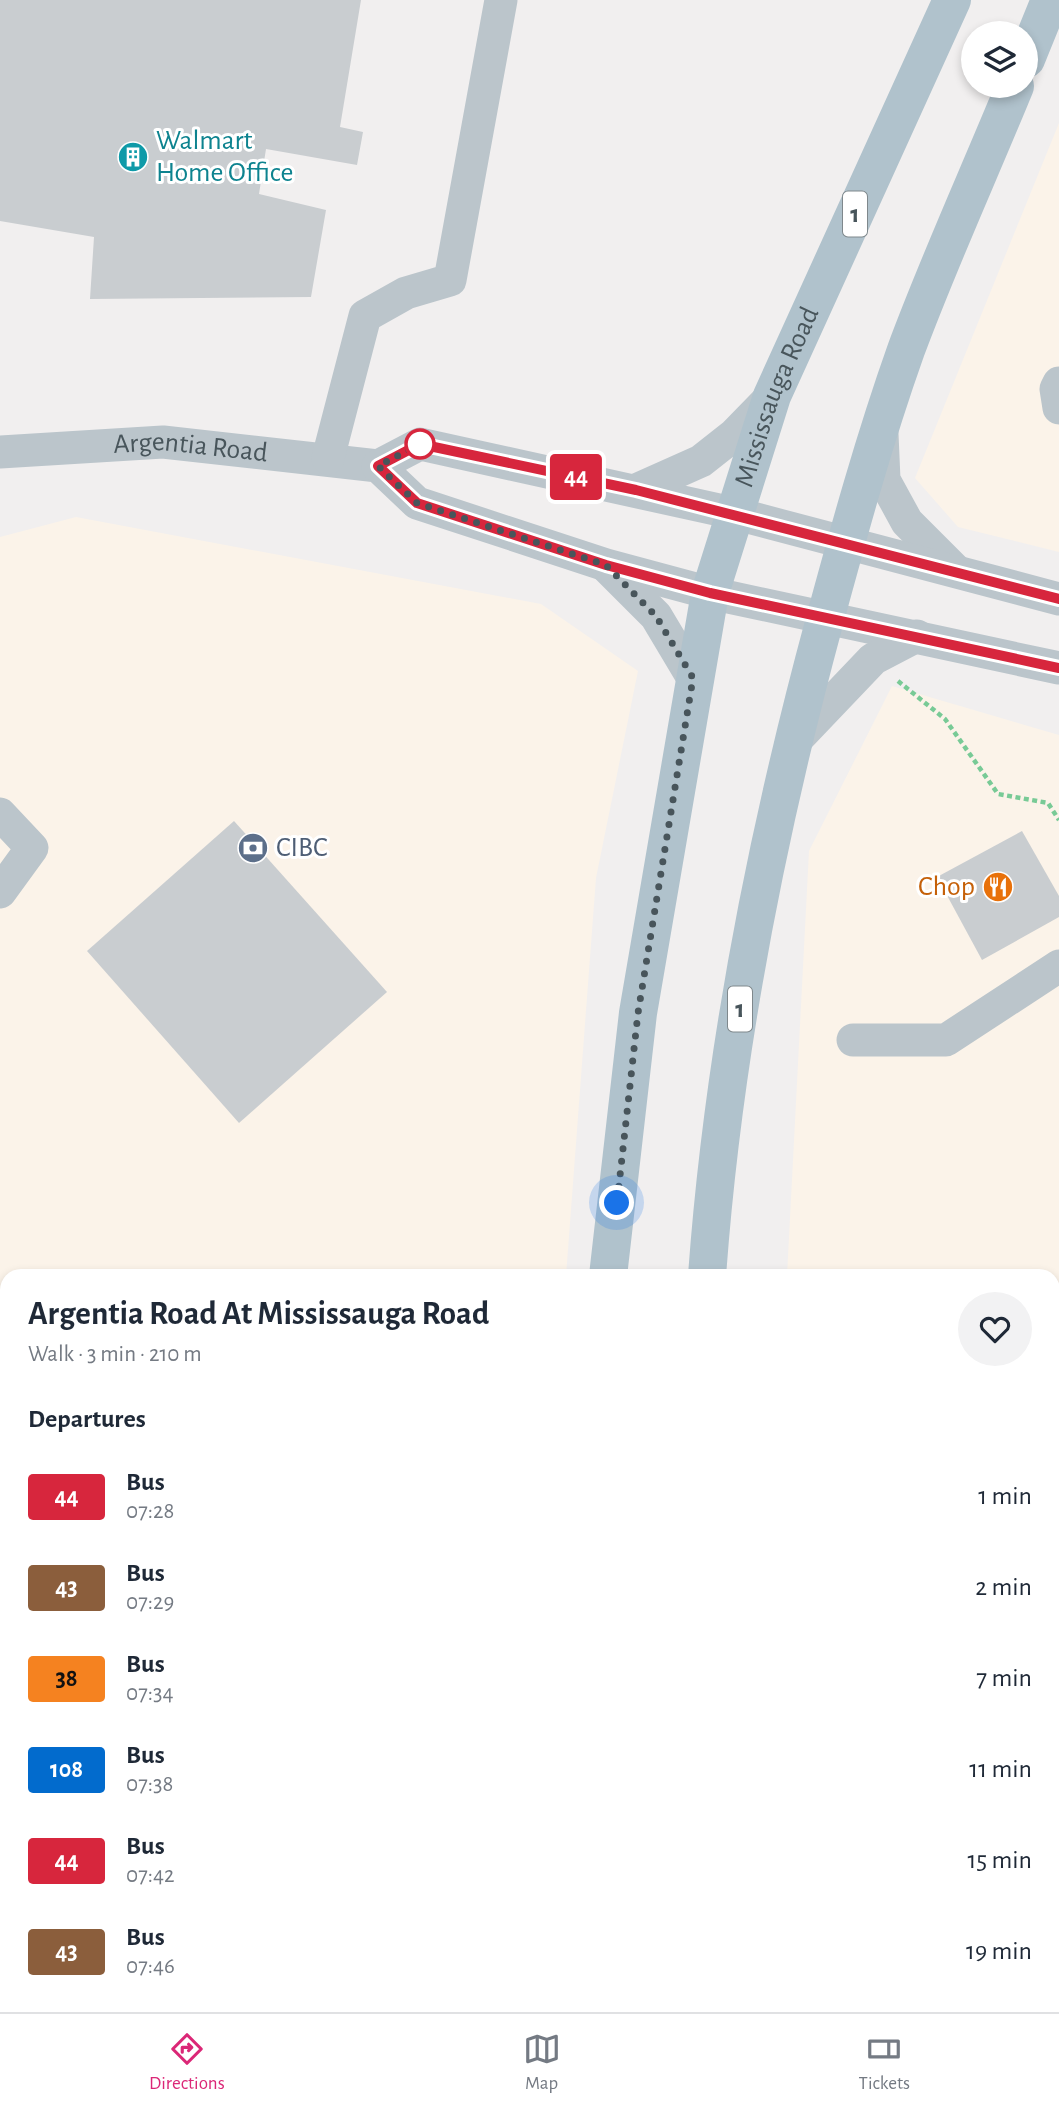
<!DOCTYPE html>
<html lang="en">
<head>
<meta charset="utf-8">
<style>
  :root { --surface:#fff; --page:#f2f2f3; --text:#1f2937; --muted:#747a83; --line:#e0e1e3; --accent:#db2777 }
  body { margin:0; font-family:"Alegreya Sans",sans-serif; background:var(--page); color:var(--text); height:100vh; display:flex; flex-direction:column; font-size:26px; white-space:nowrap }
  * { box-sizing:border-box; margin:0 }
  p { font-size:23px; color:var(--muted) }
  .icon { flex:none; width:38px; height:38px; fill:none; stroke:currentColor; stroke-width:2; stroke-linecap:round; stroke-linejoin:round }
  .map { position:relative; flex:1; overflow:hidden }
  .side { position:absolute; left:0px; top:1269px; width:1060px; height:744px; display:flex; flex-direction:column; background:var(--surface); border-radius:21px 21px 0 0; box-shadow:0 4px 10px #0003 }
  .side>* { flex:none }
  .badge { padding:0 14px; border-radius:5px; font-size:24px; line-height:46px }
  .controls { position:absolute; left:961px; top:21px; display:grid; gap:14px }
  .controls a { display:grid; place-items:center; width:77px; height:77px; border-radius:50%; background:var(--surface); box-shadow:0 4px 10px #0003; font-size:35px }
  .you { position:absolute; width:35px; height:35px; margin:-18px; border:5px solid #fff; border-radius:50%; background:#1a73e8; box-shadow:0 0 0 10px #1a73e833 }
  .map>.badge { position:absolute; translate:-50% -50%; box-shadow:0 0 0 4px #fff }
  h2 { padding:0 28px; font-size:26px; line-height:63px }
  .round { display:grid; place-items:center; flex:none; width:74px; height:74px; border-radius:37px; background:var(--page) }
  .overview { display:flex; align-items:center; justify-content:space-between; height:119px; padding:0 28px }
  h1 { font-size:33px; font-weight:700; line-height:52px }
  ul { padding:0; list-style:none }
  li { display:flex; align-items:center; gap:21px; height:91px; padding:0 28px }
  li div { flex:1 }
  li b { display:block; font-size:26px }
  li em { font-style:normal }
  li .badge { min-width:77px; font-weight:700; text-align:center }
  .menu { display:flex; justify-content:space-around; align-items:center; height:98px; border-top:2px solid var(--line); background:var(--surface); font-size:19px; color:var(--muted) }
  .menu a { display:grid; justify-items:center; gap:4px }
  .menu .selected { color:var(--accent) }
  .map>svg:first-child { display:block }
</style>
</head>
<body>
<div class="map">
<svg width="1059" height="2012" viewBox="0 0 1059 2012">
  <rect width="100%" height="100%" fill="#f1efef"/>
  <g fill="#fbf3e9">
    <polygon points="1059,123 1059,552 958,527 915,478"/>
    <polygon points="76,517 541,604 638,671 596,878 566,1276 7,1276 7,2006 505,2006 504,2012 0,2012 0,537"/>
    <polygon points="892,686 1059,735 1059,1831 1054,1829 1054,1276 787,1276 809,851"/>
    <polygon points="1054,1910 1059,1911 1059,2012 758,2012 758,2006 1054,2006"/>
  </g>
  <g fill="#c9cdd0">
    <polygon points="0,0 361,0 340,127 363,132 357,165 266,149 259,194 326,210 311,297 90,299 94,237 0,221"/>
    <polygon points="234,821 387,992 239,1123 87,951"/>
    <polygon points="1022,831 1059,896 1059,917 982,960 937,877"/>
    <rect x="1054" y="1352" width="5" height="135"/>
    <polygon points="5,1780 7,1780 7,1957 0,1957"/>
    <polygon points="18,2006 334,2006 334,2012 17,2012"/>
  </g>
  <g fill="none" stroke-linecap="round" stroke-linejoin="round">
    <polyline stroke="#78ca96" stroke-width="4.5" stroke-dasharray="5 3.5" stroke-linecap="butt" points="898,681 945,719 998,794 1048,803 1059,820"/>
    <g stroke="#bbc5cb" stroke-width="33">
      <polyline points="1059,383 1056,389 1059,408"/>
      <polyline points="882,434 884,480 907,522 956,571"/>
      <path id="s1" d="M0 452 163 442 378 466 417 503 606 565 710 593 1059 668"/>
      <polyline points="328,458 365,316 406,293 450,280 501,0"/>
      <polyline points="378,466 420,444 733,513 1059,599"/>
      <polyline points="636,490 701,461 734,435 772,396"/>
      <polyline points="607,567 656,616 693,678"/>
      <polyline points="791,745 873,659 917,636"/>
      <polyline points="0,814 32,848 0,892"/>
      <polyline points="853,1040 946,1040 1059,966"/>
      <polyline points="1054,1559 1059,1562"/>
    </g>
    <g stroke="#b0c2cc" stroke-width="38">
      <polyline points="1026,59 1050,0"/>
      <path id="s2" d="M608 1276 638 1013 710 593 772 396 952 0"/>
      <path d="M707 1276C723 1055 766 837 824 623 849 531 874 440 906 350 939 261 979 174 1015 86"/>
      <polyline points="609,2006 609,2012"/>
      <polyline points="685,2012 685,2006"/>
    </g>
  </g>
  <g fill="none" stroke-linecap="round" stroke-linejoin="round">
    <g stroke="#fff" stroke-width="16">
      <polyline id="line" points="1059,599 636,490 420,444 378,466 417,503 606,565 710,593 1059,668"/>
    </g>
    <use href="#line" stroke="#d7263d" stroke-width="10"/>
    <polyline stroke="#48555b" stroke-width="7" stroke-dasharray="0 12.6" points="420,444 378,466 417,503 606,565 656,616 693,678 638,1013 617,1203"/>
  </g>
  <defs>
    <g id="building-disc" transform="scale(1.575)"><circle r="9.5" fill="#0f9aa8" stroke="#fff"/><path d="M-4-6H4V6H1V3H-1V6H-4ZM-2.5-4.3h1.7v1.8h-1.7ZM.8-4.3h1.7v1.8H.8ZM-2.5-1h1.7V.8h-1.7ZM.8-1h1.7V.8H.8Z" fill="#fff"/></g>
    <g id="bank-disc" transform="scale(1.575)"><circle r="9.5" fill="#5c6f8a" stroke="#fff"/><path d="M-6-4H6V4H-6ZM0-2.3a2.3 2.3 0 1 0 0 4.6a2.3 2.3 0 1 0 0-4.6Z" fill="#fff"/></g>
    <g id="restaurant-disc" transform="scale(1.575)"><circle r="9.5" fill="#e8710a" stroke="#fff"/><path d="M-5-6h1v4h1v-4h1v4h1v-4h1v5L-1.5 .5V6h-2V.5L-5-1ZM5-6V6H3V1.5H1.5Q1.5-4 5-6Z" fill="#fff"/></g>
  </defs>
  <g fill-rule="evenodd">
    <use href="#building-disc" x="133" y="157"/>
    <use href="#bank-disc" x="253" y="848"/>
    <use href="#restaurant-disc" x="998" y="887"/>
  </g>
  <circle fill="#fff" stroke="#d7263d" stroke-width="3.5" cx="420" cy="444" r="14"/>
  <g text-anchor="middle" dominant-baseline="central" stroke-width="6" stroke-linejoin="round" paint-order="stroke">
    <g fill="#fff" stroke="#7f888c" stroke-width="2">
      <rect x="843" y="191.5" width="24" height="45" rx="5"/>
      <rect x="728" y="986.5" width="24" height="45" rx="5"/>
    </g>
    <g font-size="26" font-weight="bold" fill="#48555b">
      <text x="855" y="214">1</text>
      <text x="740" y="1009">1</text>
    </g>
    <g font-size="28" fill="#0d838f" stroke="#fff" text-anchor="start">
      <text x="156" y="141">Walmart<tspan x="156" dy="32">Home Office</tspan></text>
    </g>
    <g font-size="28" fill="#48555b" stroke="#fff">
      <text stroke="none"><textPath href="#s2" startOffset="898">Mississauga Road</textPath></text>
      <text stroke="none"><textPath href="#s1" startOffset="191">Argentia Road</textPath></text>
    </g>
    <g font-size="28" fill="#4e5e75" stroke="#fff" text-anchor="start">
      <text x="276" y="848">CIBC</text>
    </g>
    <g font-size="28" fill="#c56008" stroke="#fff" text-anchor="end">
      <text x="975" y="887">Chop</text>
    </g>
  </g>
</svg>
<div class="controls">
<a><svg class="icon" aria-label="layers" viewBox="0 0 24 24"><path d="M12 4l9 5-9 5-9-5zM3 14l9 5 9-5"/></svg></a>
</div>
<div class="you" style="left:617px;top:1203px"></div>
<b class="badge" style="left:576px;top:477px;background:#d7263d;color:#fff">44</b>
<section class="side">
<div class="overview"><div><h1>Argentia Road At Mississauga Road</h1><p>Walk · 3 min · 210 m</p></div><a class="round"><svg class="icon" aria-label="heart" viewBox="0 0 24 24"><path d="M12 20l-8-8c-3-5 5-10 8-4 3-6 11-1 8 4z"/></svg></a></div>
<h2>Departures</h2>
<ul>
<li><span class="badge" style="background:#d7263d;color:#fff">44</span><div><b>Bus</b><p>07:28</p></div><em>1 min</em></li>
<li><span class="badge" style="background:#8b5e3c;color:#fff">43</span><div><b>Bus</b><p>07:29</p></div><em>2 min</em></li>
<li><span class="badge" style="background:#f58220;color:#111">38</span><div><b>Bus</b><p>07:34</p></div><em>7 min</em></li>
<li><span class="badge" style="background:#026bcd;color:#fff">108</span><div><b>Bus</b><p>07:38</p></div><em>11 min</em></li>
<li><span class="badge" style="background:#d7263d;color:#fff">44</span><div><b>Bus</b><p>07:42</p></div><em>15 min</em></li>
<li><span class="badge" style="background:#8b5e3c;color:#fff">43</span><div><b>Bus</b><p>07:46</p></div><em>19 min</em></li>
</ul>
</section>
</div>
<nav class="menu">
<a class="selected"><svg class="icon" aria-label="directions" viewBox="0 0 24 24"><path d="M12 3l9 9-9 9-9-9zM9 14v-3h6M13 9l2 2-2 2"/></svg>Directions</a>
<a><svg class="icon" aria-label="map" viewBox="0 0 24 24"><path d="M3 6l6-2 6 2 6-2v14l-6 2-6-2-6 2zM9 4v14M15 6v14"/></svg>Map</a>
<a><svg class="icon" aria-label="tickets" viewBox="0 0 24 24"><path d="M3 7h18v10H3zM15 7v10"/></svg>Tickets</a>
</nav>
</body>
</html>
